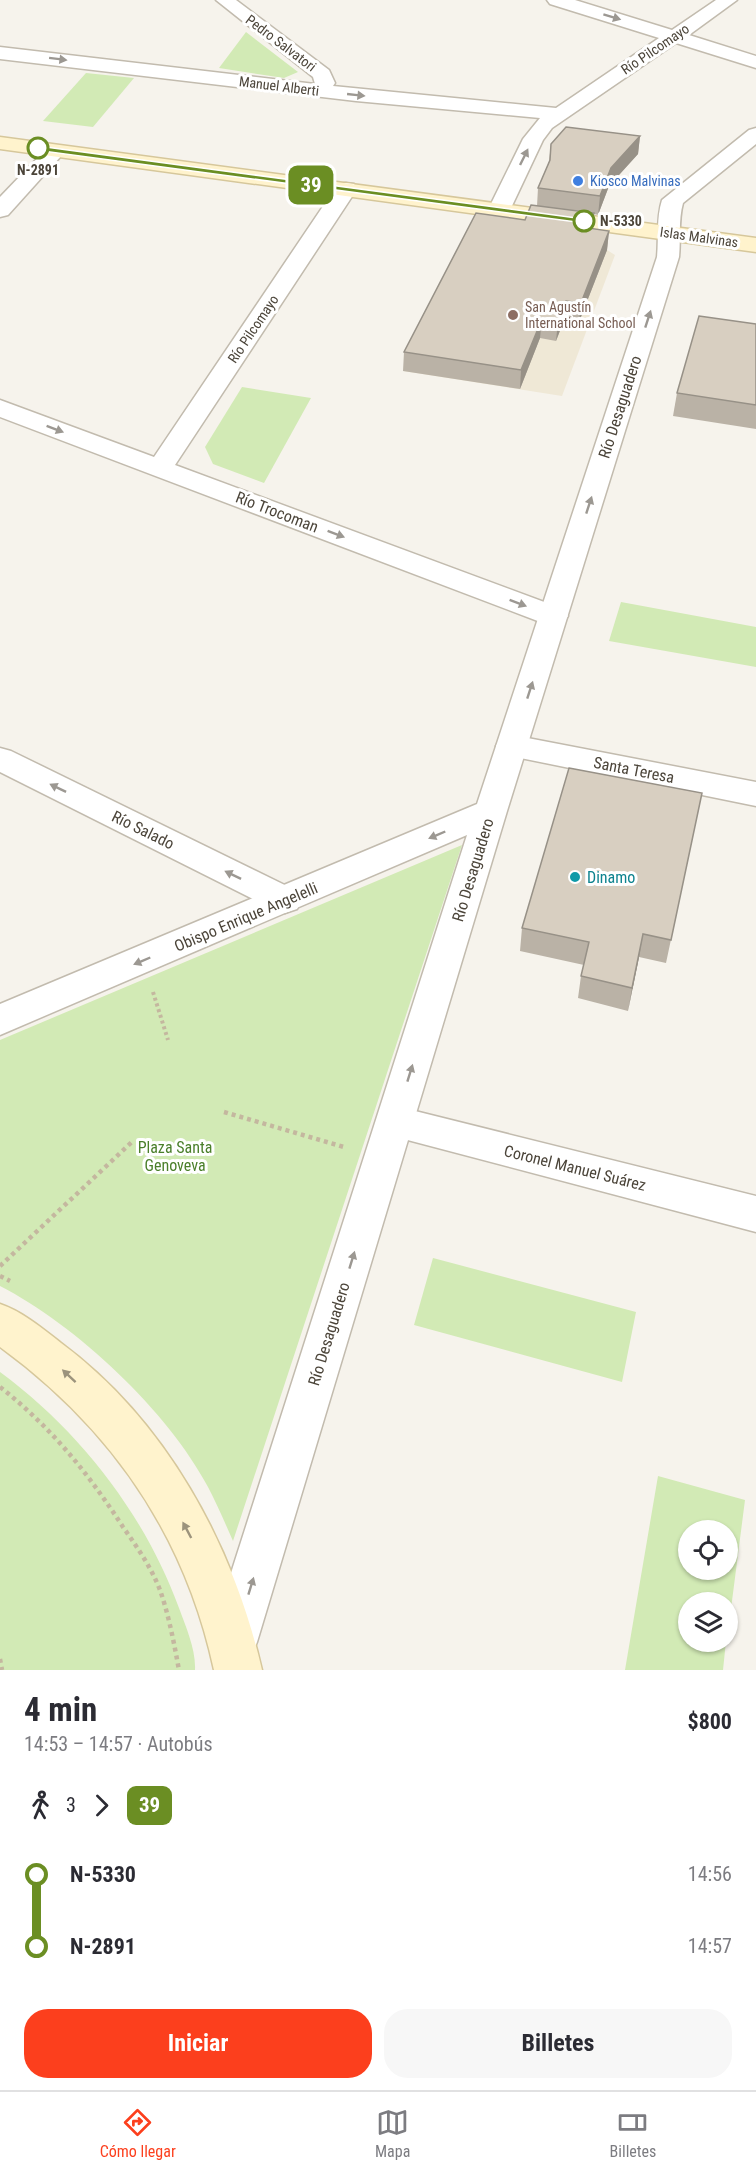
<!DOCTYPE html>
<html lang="es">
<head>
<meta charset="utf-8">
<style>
  :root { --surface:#fff; --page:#f7f7f7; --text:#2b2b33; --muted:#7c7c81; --line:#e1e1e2; --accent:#fc3f1d }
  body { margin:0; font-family:"Roboto Condensed",sans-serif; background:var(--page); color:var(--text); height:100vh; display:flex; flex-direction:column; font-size:22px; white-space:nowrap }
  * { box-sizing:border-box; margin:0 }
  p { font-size:20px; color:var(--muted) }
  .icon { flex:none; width:33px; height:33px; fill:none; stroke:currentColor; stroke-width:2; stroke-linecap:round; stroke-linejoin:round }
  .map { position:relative; height:1670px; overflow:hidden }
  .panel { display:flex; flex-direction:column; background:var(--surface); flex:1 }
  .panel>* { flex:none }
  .badge { padding:0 12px; border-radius:9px; font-size:21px; line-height:39px }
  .fabs { position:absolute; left:678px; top:1520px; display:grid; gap:12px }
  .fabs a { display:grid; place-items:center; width:60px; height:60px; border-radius:50%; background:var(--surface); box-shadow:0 2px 4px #0004; font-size:30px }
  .map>.badge { position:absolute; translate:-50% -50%; box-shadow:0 0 0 3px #fff }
  .legs { display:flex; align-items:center; gap:9px; height:66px; padding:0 24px; font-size:20px }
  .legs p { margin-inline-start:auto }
  .overview { display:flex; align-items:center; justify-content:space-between; height:102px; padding:0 24px }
  h1 { font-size:33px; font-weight:700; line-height:45px }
  .button { display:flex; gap:12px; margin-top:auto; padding:12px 24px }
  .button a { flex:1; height:69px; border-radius:24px; background:var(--accent); color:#fff; font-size:24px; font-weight:700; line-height:69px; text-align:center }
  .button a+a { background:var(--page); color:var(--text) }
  ul { padding:0 24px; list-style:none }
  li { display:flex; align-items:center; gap:21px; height:72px; font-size:22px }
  li i { display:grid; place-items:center; width:9px; height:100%; margin:0 8px; background:currentColor }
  li i::after { content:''; width:15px; height:15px; margin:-8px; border:4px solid; border-radius:50%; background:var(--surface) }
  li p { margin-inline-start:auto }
  li:first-child i { background:linear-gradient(#0000 50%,currentColor 0) }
  li:last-child i { background:linear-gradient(currentColor 50%,#0000 0) }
  .tab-bar { display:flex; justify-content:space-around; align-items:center; height:84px; border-top:2px solid var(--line); background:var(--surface); font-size:16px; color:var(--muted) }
  .tab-bar a { display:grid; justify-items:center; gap:3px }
  .tab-bar .active { color:var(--accent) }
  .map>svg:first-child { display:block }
</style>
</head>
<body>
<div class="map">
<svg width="756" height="1670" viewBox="0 0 756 1670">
  <rect width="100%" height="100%" fill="#f6f3ec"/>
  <polygon fill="#efe8d6" points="475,232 607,250 615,255 562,396 403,371"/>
  <g fill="#d2eab5" fill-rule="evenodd">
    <polygon points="246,32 298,72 284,78 219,68"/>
    <polygon points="86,73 134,78 93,127 43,121"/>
    <polygon points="242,387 311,398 264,483 213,464 205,447"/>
    <polygon points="621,602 756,627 756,667 609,641"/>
    <path d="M462 845 233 1541C225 1523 217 1504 208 1487 168 1411 76 1325 0 1286V1040Z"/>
    <polygon points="433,1258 636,1312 622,1382 414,1325"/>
    <path d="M0 1372C80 1431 145 1515 179 1608 186 1627 196 1650 195 1670H0Z"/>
    <path d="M658 1476 745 1500 728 1632V1602H688V1641H726L723 1670H625ZM688 1530H728V1569H688Z"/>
  </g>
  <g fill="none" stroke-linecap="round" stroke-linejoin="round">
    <g stroke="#c2bbae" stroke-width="3">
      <g id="minor">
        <polygon points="216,0 236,0 329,70 335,83 333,86 556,108 659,38 550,4 547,0 575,0 672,30 716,0 737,0 689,35 756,56 756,68 676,43 552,128 543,140 510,210 507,215 499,217 491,215 488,210 523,139 540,118 356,101 0,59 0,47 315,84 313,77"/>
        <polygon points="55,145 62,147 65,151 62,155 8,215 0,217 0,197 48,147"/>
        <polygon points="346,183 354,184 357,189 175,465 563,609 568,616 563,623 553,625 543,623 0,417 0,400 154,457 338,184"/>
        <polygon points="512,735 756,782 756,806 501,754 496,746 501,738"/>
        <polygon points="0,748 11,751 297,891 302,900 297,909 285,913 273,909 0,772"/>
        <polygon points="395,1106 756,1196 756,1232 381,1133 376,1122 381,1111"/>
      </g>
    </g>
    <g stroke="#c2bbae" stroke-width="3">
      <path id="tertiary" d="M756 128V144L683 203C678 221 681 238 679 257L507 811 257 1642 250 1659 233 1666 216 1659 209 1642 467 835 0 1035V1004L477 804 657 257C659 237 656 219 662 200L749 130Z"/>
    </g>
    <g stroke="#d6c79b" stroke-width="3">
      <g id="secondary">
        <polygon points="0,137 756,238 756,252 0,149"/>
        <path d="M0 1304C23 1312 42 1328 61 1343 166 1421 233 1544 262 1670H214C185 1535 111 1428 0 1347Z"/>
      </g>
    </g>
    <polyline stroke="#c4b79f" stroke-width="4" stroke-dasharray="3 3" stroke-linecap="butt" points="153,992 168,1040"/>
    <g stroke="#c4b79f" stroke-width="4.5" stroke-dasharray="4 4" stroke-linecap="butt">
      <polyline points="224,1112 344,1147"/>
      <polyline points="0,1266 133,1141"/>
      <polyline points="0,1276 10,1281"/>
      <path d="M0 1387C51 1427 88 1473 123 1527 137 1547 151 1567 160 1590 169 1616 174 1643 179 1670"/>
      <polyline points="0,1659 2,1670"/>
    </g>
    <use href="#minor" fill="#fff" fill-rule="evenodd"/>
    <use href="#tertiary" fill="#fff" fill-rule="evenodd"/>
    <use href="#secondary" fill="#fff3cd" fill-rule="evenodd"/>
  </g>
  <g fill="#bab2a6">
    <polygon points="640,136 638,154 609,186 598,215 594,214 592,229 609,231 607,250 579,322 564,320 556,341 540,338 520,389 403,371 404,352 537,206 538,188 549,162 551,144"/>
    <polygon points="756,324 756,429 673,416 677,393"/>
    <polygon points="702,793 666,963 639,957 628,1011 578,998 581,976 584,965 520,951 522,928"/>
  </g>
  <g fill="#979187">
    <polygon points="640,136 638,154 609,186 598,215 600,196 611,168"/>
    <polygon points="594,213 592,232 588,228"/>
    <polygon points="609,231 607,250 579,322 581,303"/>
    <polygon points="566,301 564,320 556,341 558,321"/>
    <polygon points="542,319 540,338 520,389 521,370"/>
    <polygon points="643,934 639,957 628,1011 632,988"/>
  </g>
  <g fill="#d8cfc1" stroke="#979187" stroke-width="1.5">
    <polygon points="566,127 640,136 611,168 600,196 538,188 550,160 551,144"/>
    <polygon points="531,205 594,213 588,228 609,231 581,303 566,301 558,321 542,319 521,370 404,352 476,213 525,220"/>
    <polygon points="699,316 756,324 756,405 677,393"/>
    <polygon points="569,768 702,793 671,940 643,934 632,988 581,976 589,942 522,928"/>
  </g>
  <defs><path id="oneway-solid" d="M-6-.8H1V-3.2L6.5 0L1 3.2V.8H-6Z" transform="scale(1.5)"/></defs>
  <g fill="#9c9892">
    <use href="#oneway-solid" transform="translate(612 17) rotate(17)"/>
    <use href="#oneway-solid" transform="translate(58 59) rotate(7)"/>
    <use href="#oneway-solid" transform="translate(356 95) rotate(6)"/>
    <use href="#oneway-solid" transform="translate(524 157) rotate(-64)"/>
    <use href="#oneway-solid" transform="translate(648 319) rotate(-72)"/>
    <use href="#oneway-solid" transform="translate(55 429) rotate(21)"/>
    <use href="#oneway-solid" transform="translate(589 505) rotate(-72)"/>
    <use href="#oneway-solid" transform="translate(336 534) rotate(21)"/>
    <use href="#oneway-solid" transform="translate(518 603) rotate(21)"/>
    <use href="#oneway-solid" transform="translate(530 690) rotate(-72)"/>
    <use href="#oneway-solid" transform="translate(58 788) rotate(-154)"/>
    <use href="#oneway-solid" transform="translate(437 835) rotate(157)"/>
    <use href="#oneway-solid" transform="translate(233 875) rotate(-154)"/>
    <use href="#oneway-solid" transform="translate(142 961) rotate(157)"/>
    <use href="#oneway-solid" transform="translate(410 1073) rotate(-73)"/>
    <use href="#oneway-solid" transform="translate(352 1260) rotate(-73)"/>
    <use href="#oneway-solid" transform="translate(251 1586) rotate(-73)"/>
  </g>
  <g fill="#9c937c">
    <use href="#oneway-solid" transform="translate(69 1376) rotate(-137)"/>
    <use href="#oneway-solid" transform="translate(187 1530) rotate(-118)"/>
  </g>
  <polygon fill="#6b8e23" stroke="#fff" stroke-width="1.5" points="38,146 584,219 588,221 584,223 35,150"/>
  <g fill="#fff" stroke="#6b8e23" stroke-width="3">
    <circle cx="38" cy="148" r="10"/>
    <circle cx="584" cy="221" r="10"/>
  </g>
  <circle fill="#3f7fe0" stroke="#fff" stroke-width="2" cx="578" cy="181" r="6"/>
  <circle fill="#8d6e63" stroke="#fff" stroke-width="2" cx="513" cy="315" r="6"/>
  <circle fill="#0f9aa8" stroke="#fff" stroke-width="2" cx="575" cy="877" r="6"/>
  <g text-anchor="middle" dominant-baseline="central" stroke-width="6" stroke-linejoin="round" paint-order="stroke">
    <g font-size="14" fill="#4b4439" stroke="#fff">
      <text transform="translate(281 43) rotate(37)">Pedro Salvatori</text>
      <text transform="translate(655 49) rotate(-34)">Río Pilcomayo</text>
      <text transform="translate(279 86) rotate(7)">Manuel Alberti</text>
      <text transform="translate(699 237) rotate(8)">Islas Malvinas</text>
      <text transform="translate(253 329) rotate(-56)">Río Pilcomayo</text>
    </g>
    <g font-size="14" font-weight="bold" fill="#4b4439" stroke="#fff">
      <text x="38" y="170">N-2891</text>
      <text x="600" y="221" text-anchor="start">N-5330</text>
    </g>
    <g font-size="14" fill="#366cbe" stroke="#fff" text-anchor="start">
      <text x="590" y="181">Kiosco Malvinas</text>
    </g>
    <g font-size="14" fill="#785e54" stroke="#fff" text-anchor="start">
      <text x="525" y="307">San Agustín<tspan x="525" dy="16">International School</tspan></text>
    </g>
    <g font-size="16" fill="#4b4439" stroke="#fff">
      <text transform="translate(620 407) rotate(-72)">Río Desaguadero</text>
      <text transform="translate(277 512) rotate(21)">Río Trocoman</text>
      <text transform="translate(634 770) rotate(11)">Santa Teresa</text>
      <text transform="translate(143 830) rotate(26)">Río Salado</text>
      <text transform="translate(473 870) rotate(-73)">Río Desaguadero</text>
      <text transform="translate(246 917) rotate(-23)">Obispo Enrique Angelelli</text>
      <text transform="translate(575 1168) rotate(14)">Coronel Manuel Suárez</text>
      <text transform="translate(329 1334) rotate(-73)">Río Desaguadero</text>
    </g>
    <g font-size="16" fill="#0d838f" stroke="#fff" text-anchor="start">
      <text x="587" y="877">Dinamo</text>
    </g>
    <g font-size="16" fill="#4a7f2a" stroke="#fff">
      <text x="175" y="1147">Plaza Santa<tspan x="175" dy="18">Genoveva</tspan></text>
    </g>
  </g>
</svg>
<div class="fabs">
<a><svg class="icon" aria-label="locate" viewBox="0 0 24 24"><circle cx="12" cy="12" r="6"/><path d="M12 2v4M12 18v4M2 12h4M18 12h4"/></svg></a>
<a><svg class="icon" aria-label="layers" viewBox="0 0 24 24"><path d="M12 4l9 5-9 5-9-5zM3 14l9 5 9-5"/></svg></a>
</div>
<b class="badge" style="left:311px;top:185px;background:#6b8e23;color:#fff">39</b>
</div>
<section class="panel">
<div class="overview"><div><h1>4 min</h1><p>14:53 – 14:57 · Autobús</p></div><b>$800</b></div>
<div class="legs"><svg class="icon" aria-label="walk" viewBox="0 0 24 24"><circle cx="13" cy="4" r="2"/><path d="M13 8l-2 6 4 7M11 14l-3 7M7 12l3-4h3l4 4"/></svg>3<svg class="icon" aria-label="forward" viewBox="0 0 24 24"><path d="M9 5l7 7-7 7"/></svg><b class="badge" style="background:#6b8e23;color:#fff">39</b></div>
<ul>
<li><i style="color:#6b8e23"></i><b>N-5330</b><p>14:56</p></li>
<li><i style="color:#6b8e23"></i><b>N-2891</b><p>14:57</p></li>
</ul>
<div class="button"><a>Iniciar</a><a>Billetes</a></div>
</section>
<nav class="tab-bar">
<a class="active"><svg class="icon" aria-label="directions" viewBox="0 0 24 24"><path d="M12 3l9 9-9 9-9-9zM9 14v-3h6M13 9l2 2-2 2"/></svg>Cómo llegar</a>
<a><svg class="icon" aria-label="map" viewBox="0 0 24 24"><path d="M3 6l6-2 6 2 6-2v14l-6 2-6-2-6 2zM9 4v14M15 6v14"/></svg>Mapa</a>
<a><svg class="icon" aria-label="tickets" viewBox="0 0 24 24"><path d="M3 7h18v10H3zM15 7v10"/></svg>Billetes</a>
</nav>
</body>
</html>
